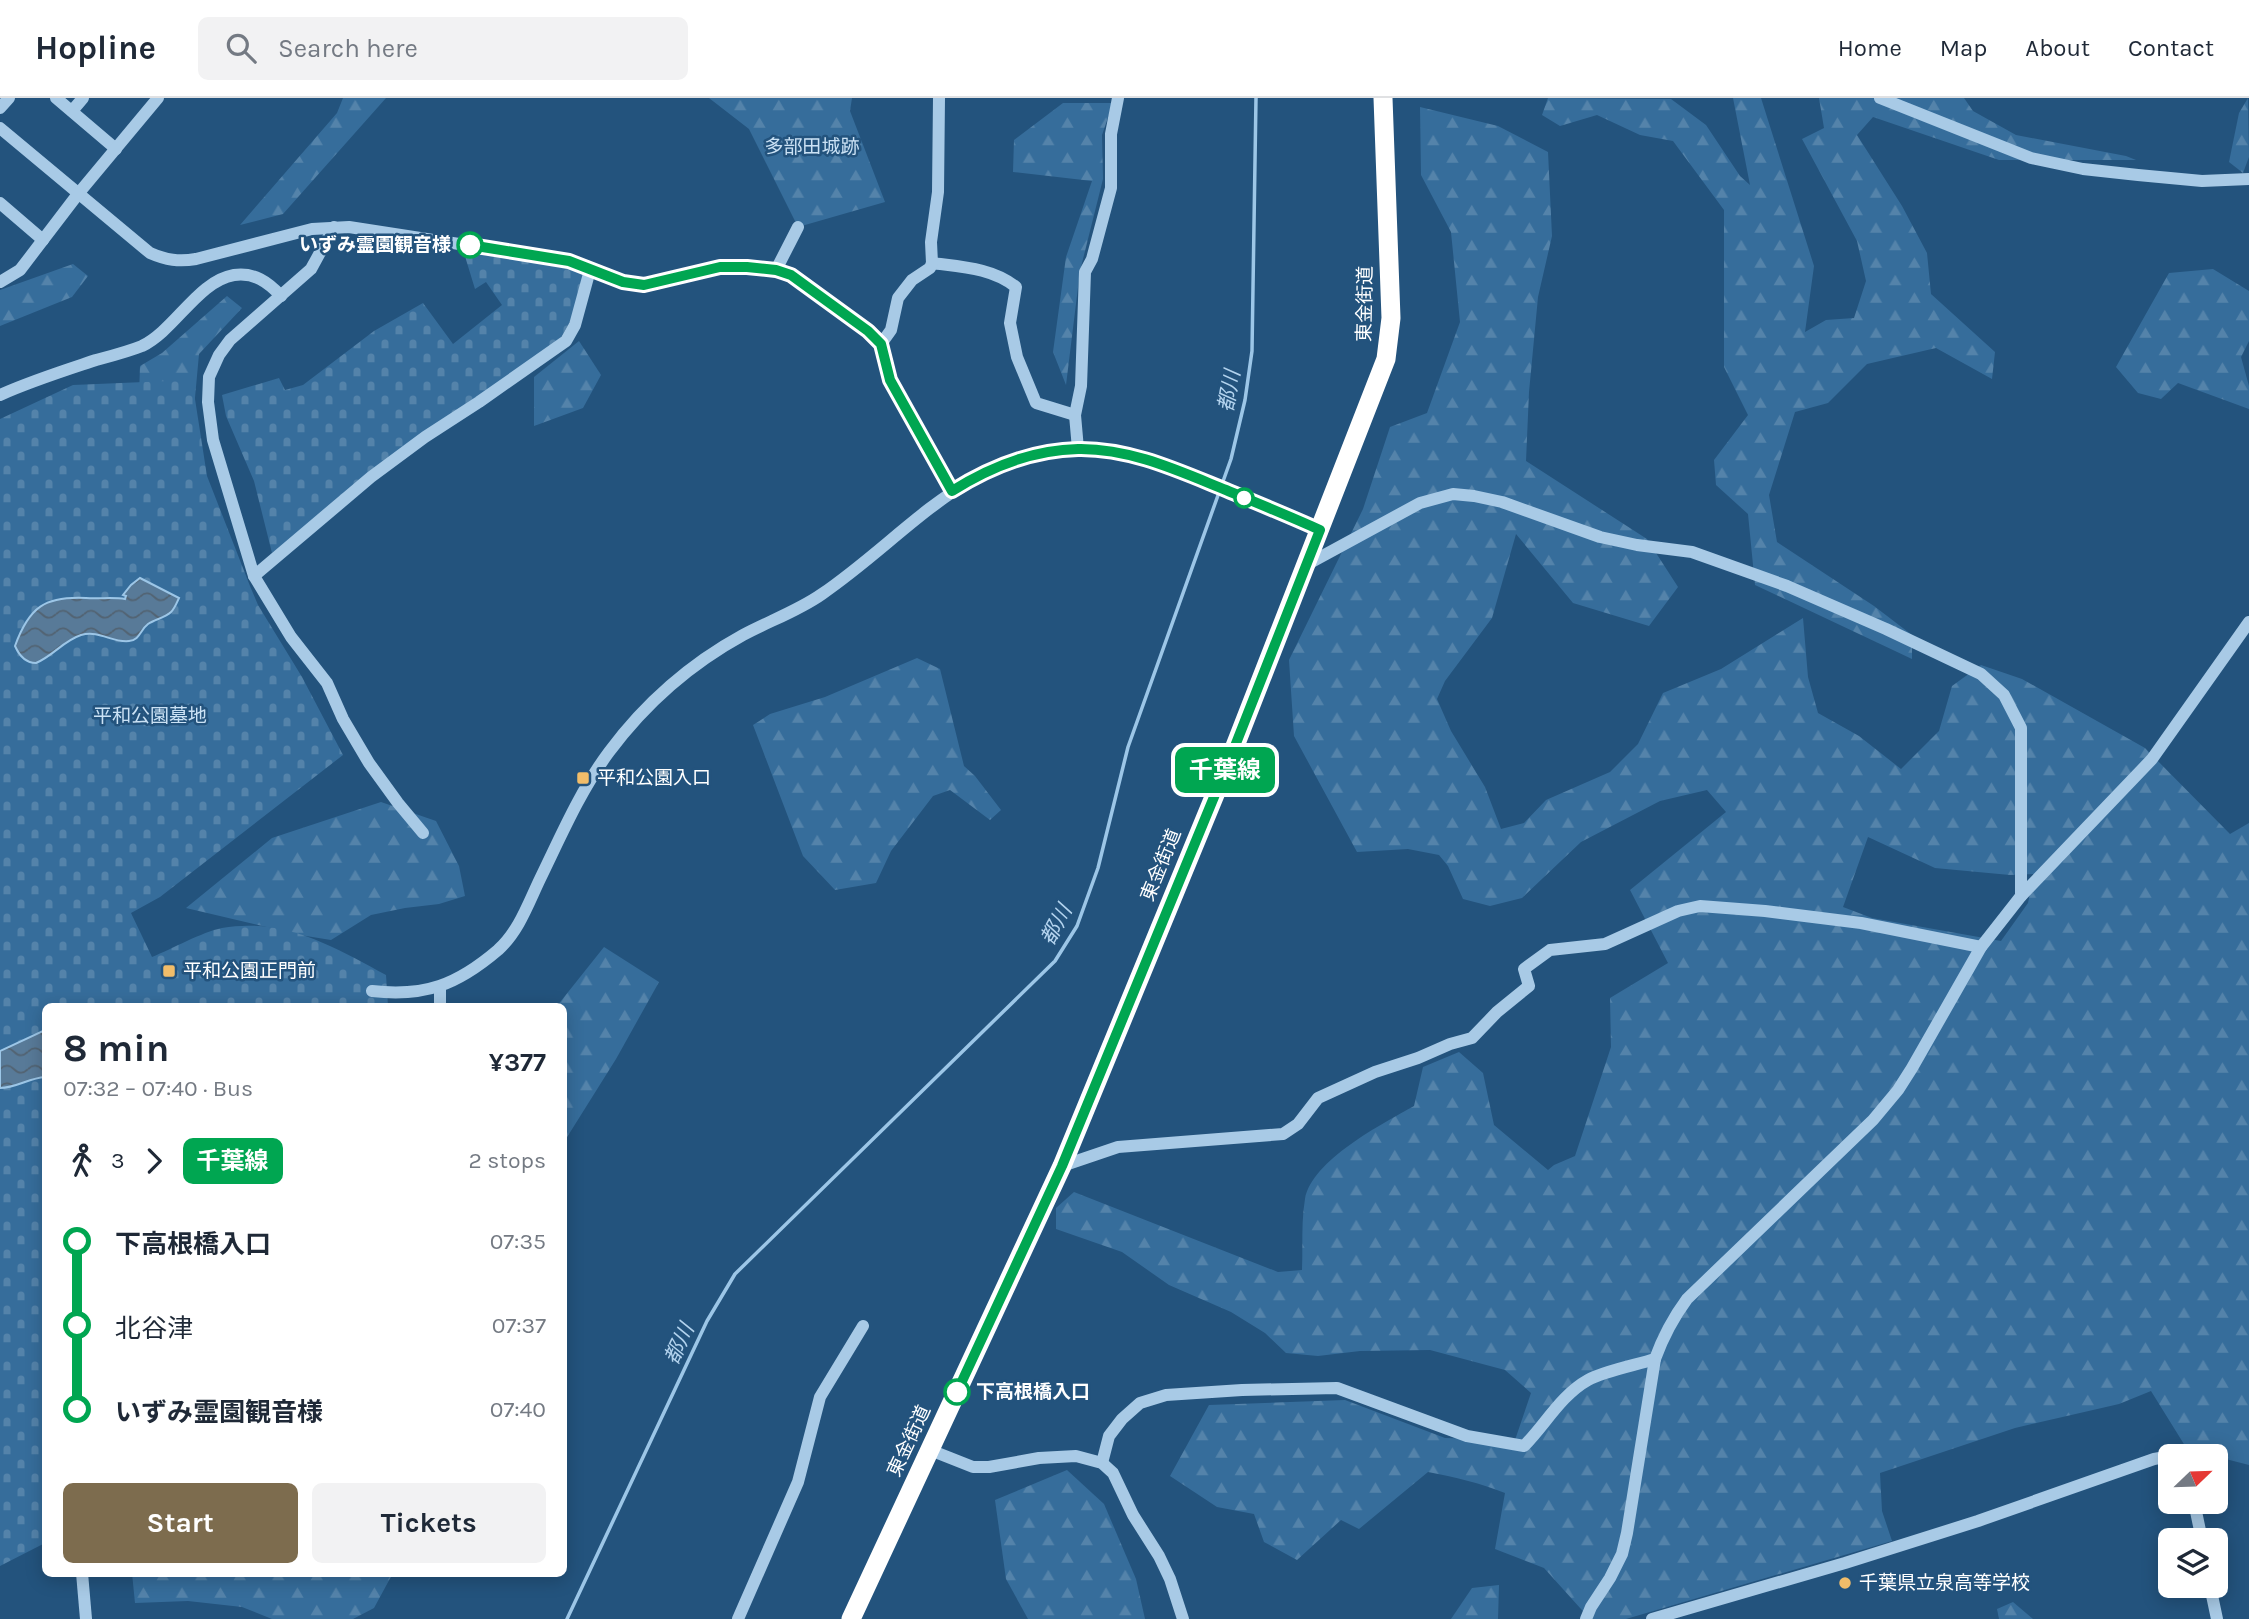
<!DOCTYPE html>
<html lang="en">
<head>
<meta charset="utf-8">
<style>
  :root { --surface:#fff; --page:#f2f2f3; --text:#1f2937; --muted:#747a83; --line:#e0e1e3; --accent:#7d6c4e }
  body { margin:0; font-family:Karla,"Noto Sans JP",sans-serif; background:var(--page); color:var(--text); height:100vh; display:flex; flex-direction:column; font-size:26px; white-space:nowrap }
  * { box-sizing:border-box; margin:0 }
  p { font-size:23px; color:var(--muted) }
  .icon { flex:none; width:38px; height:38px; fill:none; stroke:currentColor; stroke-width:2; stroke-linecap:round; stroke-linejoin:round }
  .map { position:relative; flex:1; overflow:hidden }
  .details { position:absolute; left:42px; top:905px; width:525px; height:574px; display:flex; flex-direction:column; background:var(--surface); border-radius:10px; box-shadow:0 4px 18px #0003 }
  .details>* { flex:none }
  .badge { padding:0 14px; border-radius:10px; font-size:24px; line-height:46px }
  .needle { width:46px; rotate:67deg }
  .fabs { position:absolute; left:2158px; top:1346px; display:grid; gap:14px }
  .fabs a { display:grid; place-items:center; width:70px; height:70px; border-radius:10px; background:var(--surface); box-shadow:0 4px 18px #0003; font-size:35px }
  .map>.badge { position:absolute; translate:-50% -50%; box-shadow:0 0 0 4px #fff }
  .legs { display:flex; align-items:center; gap:10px; height:77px; padding:0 21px; font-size:23px }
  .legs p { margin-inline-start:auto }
  .summary { display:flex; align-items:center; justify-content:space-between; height:119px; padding:0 21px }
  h1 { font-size:38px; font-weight:700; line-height:52px }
  .button { display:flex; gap:14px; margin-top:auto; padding:14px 21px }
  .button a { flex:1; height:80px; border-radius:10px; background:var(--accent); color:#fff; font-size:28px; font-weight:700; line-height:80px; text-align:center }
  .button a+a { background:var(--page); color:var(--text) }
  ul { padding:0 21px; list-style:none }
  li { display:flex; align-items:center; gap:24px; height:84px; font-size:26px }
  li i { display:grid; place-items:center; width:10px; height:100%; margin:0 9px; background:currentColor }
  li i::after { content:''; width:18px; height:18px; margin:-9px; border:5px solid; border-radius:50%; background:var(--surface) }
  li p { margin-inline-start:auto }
  li:first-child i { background:linear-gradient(#0000 50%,currentColor 0) }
  li:last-child i { background:linear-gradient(currentColor 50%,#0000 0) }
  header { display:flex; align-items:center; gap:42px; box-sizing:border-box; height:98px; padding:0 35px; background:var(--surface); border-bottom:2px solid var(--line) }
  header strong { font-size:33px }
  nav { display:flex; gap:38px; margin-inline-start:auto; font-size:24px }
  .search { width:490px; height:63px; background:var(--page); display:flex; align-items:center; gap:18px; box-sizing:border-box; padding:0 24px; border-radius:10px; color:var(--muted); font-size:26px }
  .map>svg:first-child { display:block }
</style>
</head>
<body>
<header>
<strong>Hopline</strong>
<div class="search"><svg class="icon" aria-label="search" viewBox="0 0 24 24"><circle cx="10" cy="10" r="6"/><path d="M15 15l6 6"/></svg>Search here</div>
<nav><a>Home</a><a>Map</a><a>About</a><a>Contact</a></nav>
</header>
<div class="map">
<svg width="2249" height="1521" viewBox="0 0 2249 1521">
  <defs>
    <pattern id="forest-firs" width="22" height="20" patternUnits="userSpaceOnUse" patternTransform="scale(1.75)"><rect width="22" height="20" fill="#366d9b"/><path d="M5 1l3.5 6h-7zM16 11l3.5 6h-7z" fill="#5483aa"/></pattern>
    <pattern id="cemetery-stones" width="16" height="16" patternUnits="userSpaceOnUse" patternTransform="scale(1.75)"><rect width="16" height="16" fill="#366d9b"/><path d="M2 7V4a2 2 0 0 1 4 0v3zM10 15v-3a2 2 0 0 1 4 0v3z" fill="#5483aa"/></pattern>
    <pattern id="water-waves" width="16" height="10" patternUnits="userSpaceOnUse" patternTransform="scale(1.75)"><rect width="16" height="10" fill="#587a98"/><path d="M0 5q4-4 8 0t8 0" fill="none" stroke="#526372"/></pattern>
  </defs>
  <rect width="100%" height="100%" fill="#23537d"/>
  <g fill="url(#forest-firs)" fill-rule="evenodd">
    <polygon points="343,0 386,0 283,116 240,127 337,15"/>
    <polygon points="709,0 852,0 850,13 885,104 798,129 749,31"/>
    <polygon points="1548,0 1671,1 1706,27 1740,78 1750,87 1733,0 1761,0 1814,168 1805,234 1826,222 1854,220 1866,183 1857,143 1802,41 1824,30 1819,0 1964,0 1973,13 2016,37 2126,58 2136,62 1999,62 1873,19 1857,37 1902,108 1927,155 1931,196 1995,254 1992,281 1936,250 1867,266 1828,305 1795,314 1769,397 1777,444 1874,508 1912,537 1912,561 1755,487 1748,416 1716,387 1714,362 1748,317 1724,269 1724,112 1673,43 1640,37 1597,17 1560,28 1542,17"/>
    <polygon points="2248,0 2249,59 2243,75 2229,64 2239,15"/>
    <polygon points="1063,5 1113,5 1102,37 1103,81 1080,173 1066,287 1053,254 1066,159 1092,83 1013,74 1014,42"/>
    <path d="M1420 9 1498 28 1548 54 1552 138 1538 199 1529 294 1526 363 1647 441 1678 489 1649 528 1573 505 1516 436 1492 520 1445 583 1437 601 1451 633 1485 689 1501 731 1524 725 1546 702 1610 674 1638 646 1663 595 1721 571 1803 520 1808 579 1818 615 1859 638 1901 671 1939 633 1952 588 1981 567 2022 581 2145 650 2230 736 2249 725V1367L2187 1351 2151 1293 2119 1306 2015 1330 1880 1375 1882 1413 1892 1443 1626 1521H1590L1544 1470 1495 1451 1505 1395C1480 1385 1455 1379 1428 1374L1359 1431 1341 1422 1297 1462 1264 1444 1254 1416 1217 1409 1170 1378 1209 1307 1345 1302 1445 1340 1515 1342 1531 1295 1505 1272 1430 1252 1360 1253 1318 1258 1286 1255 1265 1235 1231 1214 1169 1187 1122 1154 1056 1131V1110L1074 1094 1278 1174 1302 1172C1303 1149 1301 1124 1305 1101 1312 1062 1382 1026 1414 1008L1423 969 1459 954 1483 975 1494 1027 1548 1072 1554 1067 1575 1058 1611 949 1610 900 1668 865 1630 792 1726 714 1707 692 1660 703 1581 744 1522 800 1490 808 1463 801 1448 768 1439 757 1408 751 1357 754 1294 638 1289 562 1363 411 1390 329 1427 315 1460 224 1451 134 1421 77ZM1868 739 1935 770 2010 777 2034 776 2028 805 2001 843 1872 820 1843 809Z"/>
    <polygon points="73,166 88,178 72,199 0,228 0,192"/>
    <polygon points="2213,171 2249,193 2249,243 2241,259 2249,288 2249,311 2178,285 2161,301 2138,295 2116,269 2169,175"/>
    <polygon points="227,198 242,210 199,256 190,354 0,324 138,327 140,268 162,255"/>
    <polygon points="579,243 601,277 583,310 534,328 534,279"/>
    <polygon points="917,560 940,571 964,668 975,678 1001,712 990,722 950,692 933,698 891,753 876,785 835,792 803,758 753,627 770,616 825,599"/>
    <polygon points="381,704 436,723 459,768 465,798 439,806 405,810 371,817 331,842 300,837 186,810 272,740"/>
    <polygon points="604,849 659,884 616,961 564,1044 564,908 557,908"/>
    <polygon points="1067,1372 1104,1406 1136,1481 1145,1521 1028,1521 1006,1481 995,1402"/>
    <polygon points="132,1475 393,1475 374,1510 353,1521 272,1521 242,1509 188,1503 135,1505"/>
    <polygon points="1499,1487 1498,1521 1451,1521 1472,1490"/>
    <polygon points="2013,1504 2033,1521 1999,1521 1997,1511"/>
  </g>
  <g fill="url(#cemetery-stones)">
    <polygon points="464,155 550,164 585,174 574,217 560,241 272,455 254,383 226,318 222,297 279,280 285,292 303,287 374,233 423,205 453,246 502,207 486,184 475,191"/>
    <path d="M192 282 207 378 250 488 258 507 302 579 343 657 160 799 131 815 152 859C172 851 202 834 222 830 284 819 334 849 386 877L388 908H46L45 1445 0 1468V321L73 287Z"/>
  </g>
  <g fill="url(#water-waves)" stroke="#9cc6e7" stroke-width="2">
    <path d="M140 480 179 500C177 504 175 510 171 514 165 520 155 521 148 526 140 532 140 542 129 543 112 545 100 532 81 537 63 543 53 558 36 565 25 565 19 557 15 548 29 509 45 498 86 500 98 501 114 499 125 501L126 498 123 497 131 487Z"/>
    <path d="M45 932V979C29 980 16 990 0 990V953Z"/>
  </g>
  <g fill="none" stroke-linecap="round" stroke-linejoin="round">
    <polyline stroke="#9cc6e7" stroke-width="3.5" points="567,1521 707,1223 735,1176 1055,863 1077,828 1098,770 1128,649 1231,361 1245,302 1252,253 1256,0"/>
    <g stroke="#a8cae6" stroke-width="12">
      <polyline points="56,0 116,51"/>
      <polyline points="1880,0 2031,60 2083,71 2138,77 2202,83 2249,81"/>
      <polyline points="0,10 9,0"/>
      <polyline points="72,13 83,0"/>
      <path d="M0 30 150 155C166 162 179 164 196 161L312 131 349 129 569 163 623 184 644 187 720 169 747 168 776 172 806 186 868 233 881 246 890 282 952 393"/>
      <polyline points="0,105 43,142"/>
      <polyline points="334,129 311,171 230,242 219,257 209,279 208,304 213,342 254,478 291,539 327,585 343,621 369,665 398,705 423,735"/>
      <path d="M932 165C962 169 992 170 1016 189L1010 225 1017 259 1036 305 1075 317"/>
      <polyline points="776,172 798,129"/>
      <polyline points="0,184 20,172 78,96 158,0"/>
      <polyline points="881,246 891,232 898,200 912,182 930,170 932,165 931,144 938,94 939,0"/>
      <path d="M0 297C31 283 63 273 96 262 111 258 127 254 142 248 175 232 198 183 234 177 254 174 268 184 281 198"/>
      <polyline points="1078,351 1075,317 1081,288 1085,174 1092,161 1111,90 1111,36 1118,0"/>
      <polyline points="1306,467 1420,405 1453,396 1474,398 1502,404 1600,439 1637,447 1692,454 1787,488 1886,531 1981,576 2004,597 2021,630 2021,798"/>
      <polyline points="254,478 371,379 425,339 479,304 566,243 575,227 590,172"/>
      <polyline points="440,889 440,908"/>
      <path d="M372 893C425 899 457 887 498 852 519 833 528 806 540 781 561 738 580 693 609 654 644 607 690 566 743 537 769 523 798 513 822 496 907 438 965 355 1077 351 1129 350 1179 373 1226 392 1257 405 1289 418 1320 432"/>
      <polyline points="1062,1068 1118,1049 1283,1036 1298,1026 1318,1000 1375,974 1418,960 1450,946 1472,940 1497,914 1529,888 1524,871 1550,852 1605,846 1678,813 1700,808 1765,813 1861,825 1981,849"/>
      <polyline points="930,1352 973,1369 989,1369 1039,1360 1076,1358 1102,1365 1113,1375 1133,1417 1159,1458 1170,1481 1183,1521"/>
      <path d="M1102 1365 1109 1338 1122 1321 1140 1305 1166 1297 1242 1292 1337 1290 1467 1338 1524 1348C1545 1327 1561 1297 1588 1282 1604 1273 1636 1267 1655 1261"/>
      <polyline points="2194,1404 2202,1442"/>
      <polyline points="82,1475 86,1521"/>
      <polyline points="2210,1488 2217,1521"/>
      <polyline points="738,1521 798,1384 820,1299 863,1228"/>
      <path d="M1586 1521 1591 1509 1610 1480 1622 1456 1627 1435 1655 1261C1663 1239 1673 1220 1687 1201L1873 1022 1898 992 1912 970 1981 849 2021 798 2152 661 2249 524"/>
      <polyline points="1652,1521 1845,1465 1978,1423 2154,1361 2171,1358"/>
    </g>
    <polyline stroke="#fff" stroke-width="19" points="851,1521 1062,1068 1235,648 1386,261 1391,220 1383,0"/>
  </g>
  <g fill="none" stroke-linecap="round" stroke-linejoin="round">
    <g stroke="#fff" stroke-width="16">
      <path id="line-1" d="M470 147 569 163 623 184 644 187 720 169H747L776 172 791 177 868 233 881 246 890 282 952 393C990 369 1033 352 1078 351 1130 350 1179 373 1226 392 1257 405 1289 418 1320 432L1235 648 1062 1068 957 1294"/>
    </g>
    <use href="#line-1" stroke="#00a651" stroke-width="10"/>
  </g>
  <g fill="#fff" stroke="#00a651" stroke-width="3.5">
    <circle cx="470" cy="147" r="12"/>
    <circle cx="1244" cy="400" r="9"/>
    <circle cx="957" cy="1294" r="12"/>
  </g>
  <g fill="#f1bd6a" stroke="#23537d" stroke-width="2.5">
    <rect x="576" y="673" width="14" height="14" rx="3.5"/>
    <rect x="162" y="866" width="14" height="14" rx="3.5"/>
    <circle cx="1845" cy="1485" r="7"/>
  </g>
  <g text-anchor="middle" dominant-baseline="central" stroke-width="5" stroke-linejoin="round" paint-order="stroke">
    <g font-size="19" fill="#cbe2f5" stroke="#23537d">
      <text x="812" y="49">多部田城跡</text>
      <text x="150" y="618">平和公園墓地</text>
    </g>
    <g font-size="19" font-weight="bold" fill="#fff" stroke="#23537d" text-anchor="end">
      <text x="451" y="147">いずみ霊園観音様</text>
      <text x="976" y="1294" text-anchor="start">下高根橋入口</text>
    </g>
    <g font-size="19" fill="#fff" stroke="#23537d">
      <text transform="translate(1365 206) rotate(-89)">東金街道</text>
      <text transform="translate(1161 767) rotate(-68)">東金街道</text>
      <text transform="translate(909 1343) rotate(-65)">東金街道</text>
    </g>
    <g font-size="19" fill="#fff" stroke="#23537d" text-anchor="start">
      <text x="597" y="680">平和公園入口</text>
      <text x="183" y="873">平和公園正門前</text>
      <text x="1859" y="1485">千葉県立泉高等学校</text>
    </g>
    <g font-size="21" font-style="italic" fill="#b3d3ee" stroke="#23537d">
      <text transform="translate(1229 293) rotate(-80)">都川</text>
      <text transform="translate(1056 827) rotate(-62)">都川</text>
      <text transform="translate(679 1246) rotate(-65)">都川</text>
    </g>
  </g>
</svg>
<div class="fabs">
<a><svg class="needle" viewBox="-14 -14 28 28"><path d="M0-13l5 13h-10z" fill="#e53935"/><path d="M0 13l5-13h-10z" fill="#747a83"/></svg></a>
<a><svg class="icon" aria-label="layers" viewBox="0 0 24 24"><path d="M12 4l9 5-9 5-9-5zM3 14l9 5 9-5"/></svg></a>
</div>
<b class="badge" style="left:1225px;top:672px;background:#00a651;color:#fff">千葉線</b>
<section class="details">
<div class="summary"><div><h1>8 min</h1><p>07:32 – 07:40 · Bus</p></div><b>¥377</b></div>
<div class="legs"><svg class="icon" aria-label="walk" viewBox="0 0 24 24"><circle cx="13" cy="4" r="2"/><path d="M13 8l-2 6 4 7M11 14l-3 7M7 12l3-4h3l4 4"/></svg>3<svg class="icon" aria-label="forward" viewBox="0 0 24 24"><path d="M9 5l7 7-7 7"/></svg><b class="badge" style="background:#00a651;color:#fff">千葉線</b><p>2 stops</p></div>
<ul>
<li><i style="color:#00a651"></i><b>下高根橋入口</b><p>07:35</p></li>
<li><i style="color:#00a651"></i><span>北谷津</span><p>07:37</p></li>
<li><i style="color:#00a651"></i><b>いずみ霊園観音様</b><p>07:40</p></li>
</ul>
<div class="button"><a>Start</a><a>Tickets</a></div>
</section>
</div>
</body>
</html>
